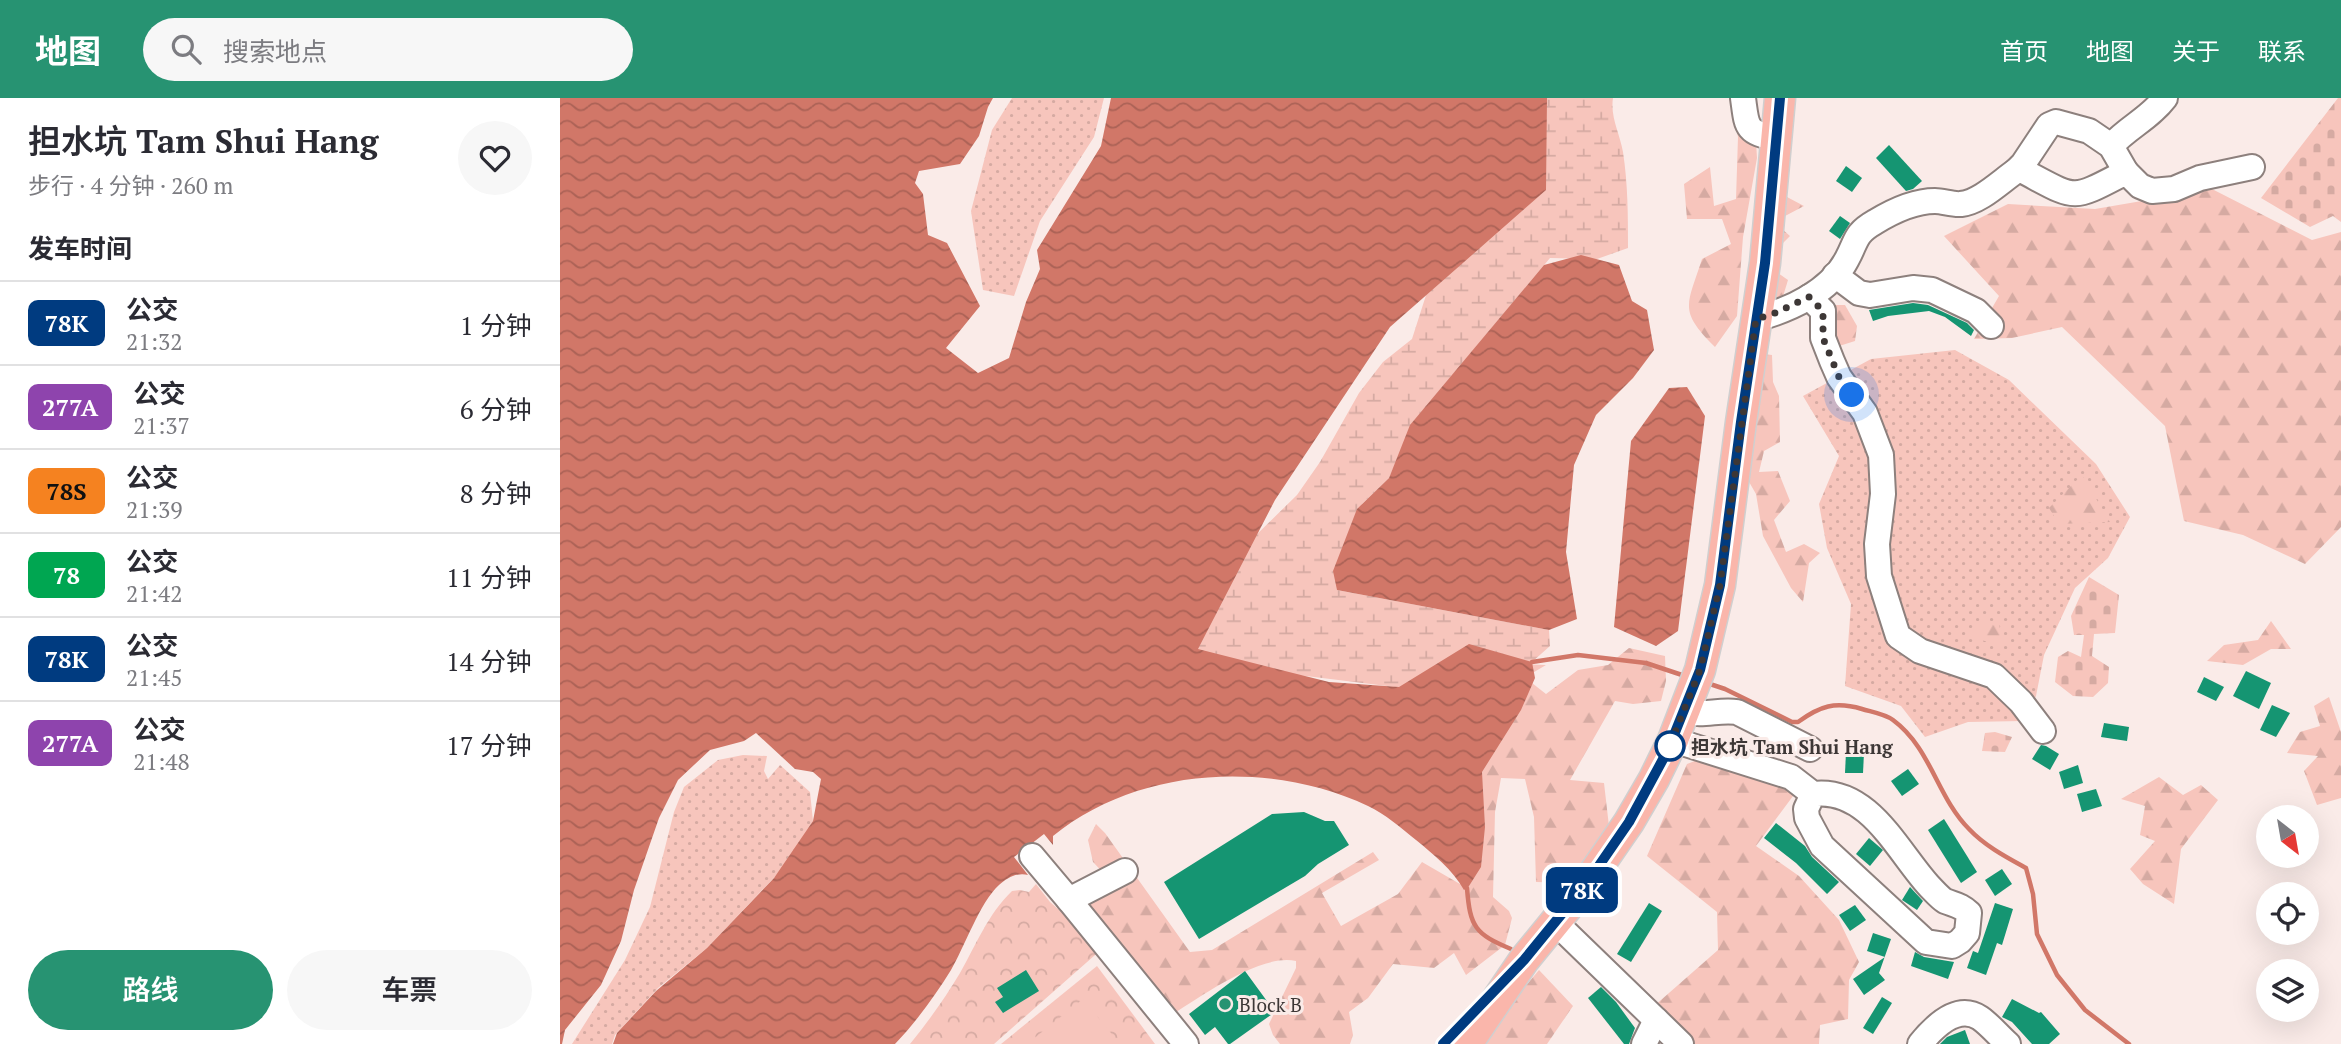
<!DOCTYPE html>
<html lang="zh">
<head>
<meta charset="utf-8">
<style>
  :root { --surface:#fff; --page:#f7f7f7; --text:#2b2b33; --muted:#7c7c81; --line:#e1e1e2; --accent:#279372 }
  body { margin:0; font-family:"PT Serif","Noto Sans SC",serif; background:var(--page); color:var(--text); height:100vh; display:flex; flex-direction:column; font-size:26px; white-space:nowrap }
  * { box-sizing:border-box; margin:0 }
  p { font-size:23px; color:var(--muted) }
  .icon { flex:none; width:38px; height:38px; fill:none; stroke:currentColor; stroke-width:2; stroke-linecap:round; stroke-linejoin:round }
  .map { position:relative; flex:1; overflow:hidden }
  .details { display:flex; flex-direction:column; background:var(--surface); width:560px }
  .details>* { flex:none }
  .badge { padding:0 14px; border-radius:10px; font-size:24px; line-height:46px }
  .needle { width:46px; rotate:149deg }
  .controls { position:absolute; left:1696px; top:707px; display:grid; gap:14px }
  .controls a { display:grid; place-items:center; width:63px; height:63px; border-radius:50%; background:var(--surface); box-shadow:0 7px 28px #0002; font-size:35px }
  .you { position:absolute; width:35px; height:35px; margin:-18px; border:5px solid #fff; border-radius:50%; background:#1a73e8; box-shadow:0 0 0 10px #1a73e833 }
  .map>.badge { position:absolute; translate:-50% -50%; box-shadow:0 0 0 4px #fff }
  h2 { padding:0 28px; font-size:26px; line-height:63px }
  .round { display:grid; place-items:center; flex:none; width:74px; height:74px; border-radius:37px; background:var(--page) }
  .head { display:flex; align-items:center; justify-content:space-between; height:119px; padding:0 28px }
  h1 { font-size:33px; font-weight:600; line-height:52px }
  .button { display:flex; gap:14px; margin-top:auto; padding:14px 28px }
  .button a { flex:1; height:80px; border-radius:42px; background:var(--accent); color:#fff; font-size:28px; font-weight:600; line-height:80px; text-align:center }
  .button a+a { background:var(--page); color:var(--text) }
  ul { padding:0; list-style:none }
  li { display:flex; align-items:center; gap:21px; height:84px; padding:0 28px; border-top:2px solid var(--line) }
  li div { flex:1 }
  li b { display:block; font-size:26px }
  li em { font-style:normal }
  li .badge { min-width:77px; font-weight:700; text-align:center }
  header { display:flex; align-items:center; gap:42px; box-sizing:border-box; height:98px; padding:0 35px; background:var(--accent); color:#fff }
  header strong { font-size:33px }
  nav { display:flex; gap:38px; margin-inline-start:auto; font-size:24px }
  .search { width:490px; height:63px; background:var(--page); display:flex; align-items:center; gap:18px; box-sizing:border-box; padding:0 24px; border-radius:38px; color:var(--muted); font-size:26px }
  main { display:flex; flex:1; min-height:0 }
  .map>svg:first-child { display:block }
</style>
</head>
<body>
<header>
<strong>地图</strong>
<div class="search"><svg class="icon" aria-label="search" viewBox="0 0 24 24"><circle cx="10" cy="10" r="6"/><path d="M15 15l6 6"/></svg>搜索地点</div>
<nav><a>首页</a><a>地图</a><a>关于</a><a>联系</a></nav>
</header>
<main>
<section class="details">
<div class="head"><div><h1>担水坑 Tam Shui Hang</h1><p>步行 · 4 分钟 · 260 m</p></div><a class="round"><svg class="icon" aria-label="heart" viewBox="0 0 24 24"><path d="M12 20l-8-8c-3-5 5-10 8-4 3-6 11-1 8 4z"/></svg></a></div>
<h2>发车时间</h2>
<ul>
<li><span class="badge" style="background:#003b80;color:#fff">78K</span><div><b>公交</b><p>21:32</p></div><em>1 分钟</em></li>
<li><span class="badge" style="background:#8e44ad;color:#fff">277A</span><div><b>公交</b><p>21:37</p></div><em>6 分钟</em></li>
<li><span class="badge" style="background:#f58220;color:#111">78S</span><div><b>公交</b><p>21:39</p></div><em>8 分钟</em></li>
<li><span class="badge" style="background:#00a651;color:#fff">78</span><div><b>公交</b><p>21:42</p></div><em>11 分钟</em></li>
<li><span class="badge" style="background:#003b80;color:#fff">78K</span><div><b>公交</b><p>21:45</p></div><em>14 分钟</em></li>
<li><span class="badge" style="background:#8e44ad;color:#fff">277A</span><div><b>公交</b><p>21:48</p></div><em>17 分钟</em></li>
</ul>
<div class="button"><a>路线</a><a>车票</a></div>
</section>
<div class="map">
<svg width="1781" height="946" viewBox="0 0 1781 946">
  <defs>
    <pattern id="grass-dots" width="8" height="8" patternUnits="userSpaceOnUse" patternTransform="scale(1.75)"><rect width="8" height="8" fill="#f7c5bc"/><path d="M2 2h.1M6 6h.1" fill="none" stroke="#d5aaa2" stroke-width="1.8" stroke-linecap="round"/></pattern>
    <pattern id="forest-firs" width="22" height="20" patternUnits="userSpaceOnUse" patternTransform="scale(1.75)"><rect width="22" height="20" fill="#f7c5bc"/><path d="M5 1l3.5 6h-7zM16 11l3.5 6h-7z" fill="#d5aaa2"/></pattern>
    <pattern id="wetland-marsh" width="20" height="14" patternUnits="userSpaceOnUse" patternTransform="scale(1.75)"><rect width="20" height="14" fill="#f7c5bc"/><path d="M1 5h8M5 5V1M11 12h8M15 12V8" fill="none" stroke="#d5aaa2"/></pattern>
    <pattern id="cemetery-stones" width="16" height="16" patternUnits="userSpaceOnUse" patternTransform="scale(1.75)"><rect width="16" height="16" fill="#f7c5bc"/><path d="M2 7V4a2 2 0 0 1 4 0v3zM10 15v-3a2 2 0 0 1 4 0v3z" fill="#d5aaa2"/></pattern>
    <pattern id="park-crowns" width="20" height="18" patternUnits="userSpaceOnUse" patternTransform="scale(1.75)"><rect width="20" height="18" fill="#f7c5bc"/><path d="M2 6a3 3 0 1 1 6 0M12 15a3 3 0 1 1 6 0" fill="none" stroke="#d5aaa2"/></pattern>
    <pattern id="water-waves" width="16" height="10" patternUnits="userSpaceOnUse" patternTransform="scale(1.75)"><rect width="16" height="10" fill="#d17768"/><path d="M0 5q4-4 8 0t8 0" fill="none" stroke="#ab6256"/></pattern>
  </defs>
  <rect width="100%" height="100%" fill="#faebe8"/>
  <g fill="url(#grass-dots)">
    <polygon points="452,0 544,0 534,39 480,123 454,198 423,192 411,113 432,32"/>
    <polygon points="1395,252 1449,282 1536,366 1570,419 1548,460 1515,490 1484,557 1476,598 1463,623 1408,624 1365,639 1341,608 1285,588 1291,506 1267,450 1259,406 1279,358 1243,298 1311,261"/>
    <polygon points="183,657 207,658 204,673 208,681 220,667 250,694 253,723 225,768 147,850 98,890 55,937 52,946 12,946 65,862 90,809 114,714 124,689 158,662"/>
  </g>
  <g fill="url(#forest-firs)">
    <path d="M1171 0H1191L1194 11 1197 60 1183 139 1177 218 1155 249C1118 212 1127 208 1142 161L1171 146 1162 121H1127L1124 86 1150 69 1154 108 1176 101 1178 39Z"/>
    <polygon points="1652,91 1752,142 1781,134 1781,429 1745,466 1683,437 1624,423 1605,328 1502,229 1452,240 1414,241 1439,198 1384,138 1448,106 1535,111"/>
    <polygon points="1227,99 1244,108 1214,124 1230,138 1214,154 1212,114"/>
    <polygon points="1211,170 1228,182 1221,205 1188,197"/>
    <polygon points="1267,207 1285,207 1297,228 1295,243 1276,249"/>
    <polygon points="1196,255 1212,257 1213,284 1219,298 1220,344 1204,353 1199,374 1218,373 1230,403 1214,422 1226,454 1244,446 1260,455 1249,465 1243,504 1231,490 1203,438 1196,396 1181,370"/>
    <polygon points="1522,377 1550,424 1499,426 1489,410"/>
    <polygon points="1711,523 1731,551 1711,551 1683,567 1647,563 1664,547 1698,542"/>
    <polygon points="1414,525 1439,525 1442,547 1412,540"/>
    <path d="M1069 550 1105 558 1106 583 1101 603 1073 606 1055 603 1010 682 1044 685 1050 737 1011 785 976 784 974 719 965 681 941 680 935 714 933 799 949 813 952 820 945 847 906 877 894 855 874 870 833 866 808 900 789 914 793 937 790 946H720L713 937 709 926 736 870V863C700 855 639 900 608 919L521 812 544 798 551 783 533 764 528 742 536 726 545 735 630 854 652 852 813 754 819 762 762 795 781 828 838 796 862 764 900 786 911 765V686L972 585 986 596 1018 572 1048 567Z"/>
    <polygon points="1769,599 1781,634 1781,700 1757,707 1744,673 1758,658 1727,655 1740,634 1760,628 1754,608"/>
    <polygon points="1140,661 1225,687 1236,694 1196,748 1239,778 1279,822 1299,864 1289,882 1288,921 1260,927 1259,946 1134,946 1125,932 1093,909 1158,852 1157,814 1087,758 1127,666"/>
    <polygon points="1599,679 1623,697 1641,687 1658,702 1621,751 1614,806 1583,786 1570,771 1595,743 1580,737 1585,708 1561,701"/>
    <polygon points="979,872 1013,908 987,946 923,946 944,914"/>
  </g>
  <path fill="url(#wetland-marsh)" d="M973 0H1053C1050 19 1060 36 1063 54 1068 87 1068 117 1068 150L1037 161 990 160 853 324 829 380 802 406 777 492 989 532 990 548 972 564 952 566 986 567 954 586 843 590 746 578 632 569 628 514 688 445 737 397 760 364 799 295 823 264 852 241 875 169Z"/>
  <g fill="url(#cemetery-stones)">
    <polygon points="1778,0 1781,0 1781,124 1773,118 1750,129 1701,100"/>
    <polygon points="1529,479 1559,497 1555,535 1534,536 1532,558 1549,569 1548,585 1533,599 1513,598 1495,584 1498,559 1508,553 1521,559 1524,537 1514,537 1511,518"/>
    <polygon points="1435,634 1452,639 1445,654 1422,653 1425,635"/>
  </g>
  <g fill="url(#park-crowns)">
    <path d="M476 786 490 804 543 850 434 946H350C368 924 385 900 400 875 416 847 428 816 452 793L460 792 469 794Z"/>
    <polygon points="537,868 595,946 441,946"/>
  </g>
  <polygon fill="#f7c5bc" points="523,901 560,946 467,946"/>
  <g fill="url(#water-waves)">
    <path d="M0 0H433L428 9 419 38 400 66 359 73 355 85 363 96 368 137 387 145 420 208 386 250 418 275 449 260 466 204 480 171 477 152 541 48 551 0H987L986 92 830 229 715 402 638 551 769 584 839 589 909 546 972 564 975 580 961 612 922 674 925 729 921 769 909 788 904 792C893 772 873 756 856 742 841 730 825 716 808 708 710 662 579 668 493 738V747L484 736 454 759 468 777C457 774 447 780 439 787 420 804 404 850 391 872 375 898 356 924 335 946H53L57 935 96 893 147 850 214 780 253 723 261 681 253 674 235 671 196 635 184 643 150 652 118 682 99 720 74 792 61 843 41 887 5 932 2 946H0Z"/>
    <polygon points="1021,157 1059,167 1072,203 1087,212 1094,252 1073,280 1036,317 1014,367 1006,454 1017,521 989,532 777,492 773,473 797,411 829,380 850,327 984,167"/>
    <polygon points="1127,289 1145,318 1118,533 1096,548 1054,529 1071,343 1109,290"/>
  </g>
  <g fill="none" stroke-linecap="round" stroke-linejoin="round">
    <g stroke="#d17768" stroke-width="4.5">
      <polyline points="972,564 1018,557 1086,565 1125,578"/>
      <path d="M1147 585 1165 591 1232 624H1238C1260 608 1275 603 1302 611 1312 614 1325 616 1333 622 1371 650 1377 699 1409 731 1425 748 1446 759 1466 770L1473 796 1477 836 1497 877 1525 912 1569 946"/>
      <path d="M907 790C910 829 915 836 951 851"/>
    </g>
  </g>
  <g fill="#159572">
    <polygon points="1329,47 1362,83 1353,91 1346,93 1316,60"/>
    <polygon points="1286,68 1302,80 1292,94 1276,83"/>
    <polygon points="1280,118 1290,125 1280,141 1269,133"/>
    <polygon points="1353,205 1368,207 1407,225 1414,232 1411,238 1385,219 1369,213 1328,218 1313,223 1309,212"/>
    <polygon points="1686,573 1711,585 1699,611 1673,598"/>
    <polygon points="1644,579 1664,589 1656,603 1637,594"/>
    <polygon points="1712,607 1730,615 1716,639 1700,632"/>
    <polygon points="1544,625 1569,629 1567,643 1541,639"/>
    <polygon points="1481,647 1486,648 1499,656 1490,672 1472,661"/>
    <polygon points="1286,654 1304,655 1303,675 1285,675"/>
    <polygon points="1518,667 1523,685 1504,691 1499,674"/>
    <polygon points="1348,671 1359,686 1342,698 1331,683"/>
    <polygon points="1536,691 1542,708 1522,714 1517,696"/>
    <polygon points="744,714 765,723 774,723 789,747 758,766 745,778 639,841 604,784 712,716"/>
    <polygon points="1384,721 1417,774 1401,785 1368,732"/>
    <polygon points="1216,725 1245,748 1252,759 1279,784 1267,796 1236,765 1204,740"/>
    <polygon points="1309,740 1323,752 1310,768 1296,756"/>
    <polygon points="1442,771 1452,786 1435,798 1425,782"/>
    <polygon points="1350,789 1363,803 1357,812 1342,802"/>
    <polygon points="1089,805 1102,813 1071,864 1057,856"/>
    <polygon points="1435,805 1453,811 1442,847 1437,845 1426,877 1407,870 1413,853 1418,855"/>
    <polygon points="1295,807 1306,822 1290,833 1279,817"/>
    <polygon points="1313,835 1331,841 1319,875 1325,882 1304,897 1293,881 1325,859 1307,853"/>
    <polygon points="1355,854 1364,859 1394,864 1388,881 1351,868"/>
    <polygon points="466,872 479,893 443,915 435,904 443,899 437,890"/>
    <polygon points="685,873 715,914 670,946 668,946 655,929 645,937 629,916"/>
    <polygon points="1041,889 1056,904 1075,930 1069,946 1064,946 1028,900"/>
    <polygon points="1322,899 1332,905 1313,936 1303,930"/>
    <polygon points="1452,901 1479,915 1481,914 1500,936 1489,946 1472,946 1452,924 1442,919"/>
    <polygon points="1405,932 1410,946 1380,946 1387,939"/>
  </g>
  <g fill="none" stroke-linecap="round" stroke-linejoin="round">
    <g stroke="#8d807d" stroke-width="28">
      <g id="minor">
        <path d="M1183 0C1187 29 1185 34 1215 40"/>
        <path d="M1551 48C1568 29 1589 21 1605 0"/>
        <polyline points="1456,73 1463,66 1489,27 1496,24 1529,33 1551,48 1566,74"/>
        <polyline points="1275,177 1299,195 1310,197 1353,190 1372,192 1416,213 1431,228"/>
        <polyline points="1249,199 1263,213 1263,240 1272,263 1279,279 1305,315 1321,357 1323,396 1317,446 1319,478 1338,538 1360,553 1434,578 1461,604 1483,633"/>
        <path d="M1196 221C1229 212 1270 194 1287 161 1297 143 1294 136 1315 124 1333 113 1354 103 1375 103 1383 103 1393 107 1401 106 1420 104 1440 84 1456 73H1463C1518 102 1510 103 1566 74L1580 88 1592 93 1614 91 1640 80 1692 69"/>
        <path d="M1125 613C1143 619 1158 611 1177 614L1250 651"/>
        <path d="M1113 642 1231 679 1253 696C1309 689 1337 753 1369 788 1374 793 1380 800 1385 803 1395 807 1401 807 1409 815L1407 835 1400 843 1392 848 1366 844 1262 748 1247 720 1246 711 1253 696"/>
        <polyline points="472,758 509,802"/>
        <polyline points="565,773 509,802 626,946"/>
        <polyline points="995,824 1121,946"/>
        <polyline points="1084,946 1096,922"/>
        <path d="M1360 946C1373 930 1397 905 1420 920 1430 927 1439 938 1448 946"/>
      </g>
    </g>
    <g stroke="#d0cfcf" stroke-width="33">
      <polyline id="major" points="907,946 964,862 1027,785 1069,724 1094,681 1113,642 1140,572 1160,487 1181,324 1205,165 1220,0"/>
    </g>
    <use href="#minor" stroke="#fff" stroke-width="24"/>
    <use href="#major" stroke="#fab6ab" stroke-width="30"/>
  </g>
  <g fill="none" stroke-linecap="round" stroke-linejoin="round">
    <g stroke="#fff" stroke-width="16">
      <polyline id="line" points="883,946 964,862 1027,785 1069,724 1108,652 1140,572 1160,487 1181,324 1205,165 1220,0"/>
    </g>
    <use href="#line" stroke="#003b80" stroke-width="10"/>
    <polyline stroke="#3d3736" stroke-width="7" stroke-dasharray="0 12.6" points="1110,648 1108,652 1140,572 1160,487 1196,221 1213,216 1249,199 1263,213 1263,240 1279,279 1292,297"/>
  </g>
  <circle fill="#fff" stroke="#003b80" stroke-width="3.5" cx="1110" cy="648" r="14"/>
  <circle fill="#279372" stroke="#faebe8" stroke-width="2.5" cx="665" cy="906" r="7"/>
  <g text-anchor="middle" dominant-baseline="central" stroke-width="6" stroke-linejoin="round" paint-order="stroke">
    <g font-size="19" font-weight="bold" fill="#3d3736" stroke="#faebe8" text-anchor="start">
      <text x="1131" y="648">担水坑 Tam Shui Hang</text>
    </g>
    <g font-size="19" fill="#3d3736" stroke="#faebe8" text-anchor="start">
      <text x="679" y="906">Block B</text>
    </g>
  </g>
</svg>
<div class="controls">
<a><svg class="needle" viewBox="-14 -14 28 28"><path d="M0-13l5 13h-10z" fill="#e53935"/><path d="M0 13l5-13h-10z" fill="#7c7c81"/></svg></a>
<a><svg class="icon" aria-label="locate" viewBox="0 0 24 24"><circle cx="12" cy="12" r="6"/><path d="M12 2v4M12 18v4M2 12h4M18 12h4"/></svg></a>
<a><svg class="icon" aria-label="layers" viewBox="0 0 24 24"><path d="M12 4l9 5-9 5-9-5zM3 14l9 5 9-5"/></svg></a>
</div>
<div class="you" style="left:1292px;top:297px"></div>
<b class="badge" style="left:1022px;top:792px;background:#003b80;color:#fff">78K</b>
</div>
</main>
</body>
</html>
